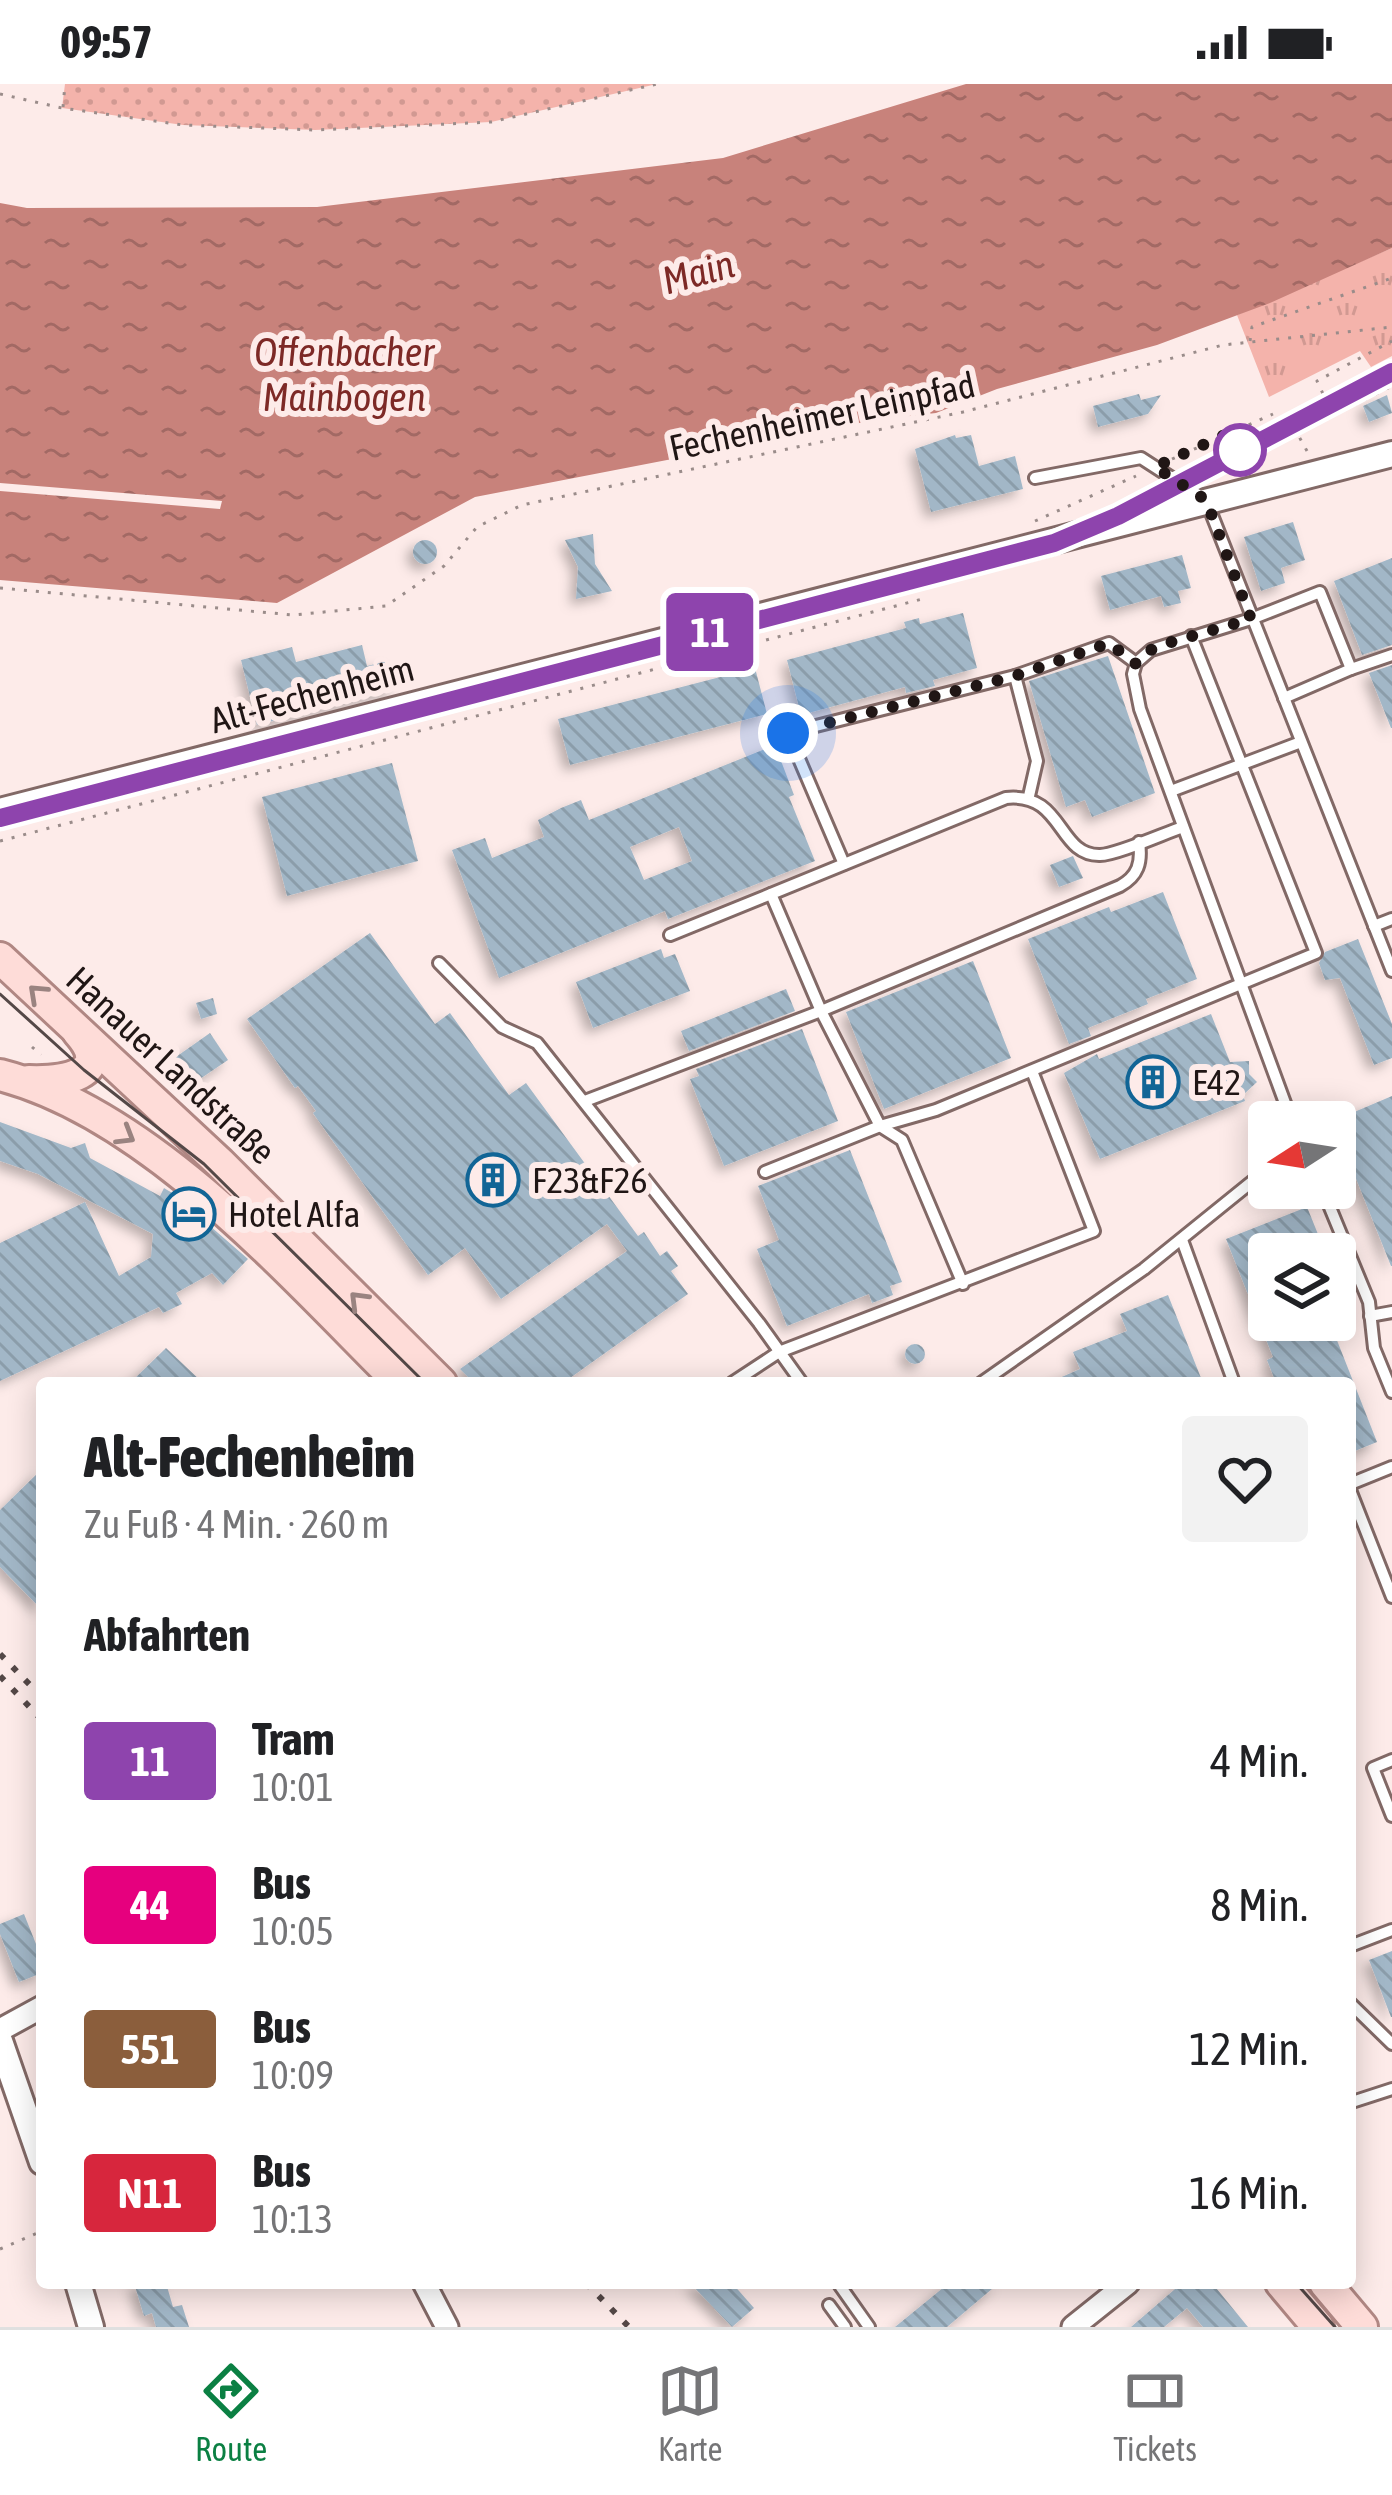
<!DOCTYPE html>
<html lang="de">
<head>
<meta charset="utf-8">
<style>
  :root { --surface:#fff; --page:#f2f2f2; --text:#202124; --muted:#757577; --line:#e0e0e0; --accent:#0b8043 }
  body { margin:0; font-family:"Asap Condensed",sans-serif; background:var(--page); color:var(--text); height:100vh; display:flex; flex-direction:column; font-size:45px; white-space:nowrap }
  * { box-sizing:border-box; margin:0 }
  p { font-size:39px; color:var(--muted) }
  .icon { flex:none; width:66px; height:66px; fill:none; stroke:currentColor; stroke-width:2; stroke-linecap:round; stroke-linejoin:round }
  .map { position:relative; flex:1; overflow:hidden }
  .panel { position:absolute; left:36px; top:1293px; width:1320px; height:912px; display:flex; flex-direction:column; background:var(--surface); border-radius:12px; box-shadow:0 6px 30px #0003 }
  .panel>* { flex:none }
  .badge { padding:0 24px; border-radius:9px; font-size:42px; line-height:78px }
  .needle { width:78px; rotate:258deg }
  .buttons { position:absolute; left:1248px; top:1017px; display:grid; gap:24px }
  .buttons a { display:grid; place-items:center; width:108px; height:108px; border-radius:12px; background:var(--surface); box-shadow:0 6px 30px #0003; font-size:60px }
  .you { position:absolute; width:60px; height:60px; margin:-30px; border:9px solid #fff; border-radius:50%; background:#1a73e8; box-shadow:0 0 0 18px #1a73e833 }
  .map>.badge { position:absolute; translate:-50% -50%; box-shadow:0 0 0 6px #fff }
  h2 { padding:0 48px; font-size:45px; line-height:108px }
  .round { display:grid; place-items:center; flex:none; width:126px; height:126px; border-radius:12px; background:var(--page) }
  .overview { display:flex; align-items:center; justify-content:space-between; height:204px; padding:0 48px }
  h1 { font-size:57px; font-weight:800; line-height:90px }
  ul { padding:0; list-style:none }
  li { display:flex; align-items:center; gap:36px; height:144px; padding:0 48px }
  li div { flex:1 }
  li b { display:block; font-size:45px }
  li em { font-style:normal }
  li .badge { min-width:132px; font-weight:700; text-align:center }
  .status { display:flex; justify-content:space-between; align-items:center; height:84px; padding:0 60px; background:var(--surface); direction:ltr }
  .status svg { height:33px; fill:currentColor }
  .dock { display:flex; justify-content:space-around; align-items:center; height:168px; border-top:3px solid var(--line); background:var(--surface); font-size:33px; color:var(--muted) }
  .dock a { display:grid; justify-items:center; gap:6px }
  .dock .active { color:var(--accent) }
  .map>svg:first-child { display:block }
</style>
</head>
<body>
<div class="status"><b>09:57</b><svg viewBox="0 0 49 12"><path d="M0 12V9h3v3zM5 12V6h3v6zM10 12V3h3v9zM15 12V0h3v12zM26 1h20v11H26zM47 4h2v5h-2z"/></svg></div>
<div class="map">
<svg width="1392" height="2243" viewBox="0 0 1392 2243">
  <defs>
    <pattern id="grass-dots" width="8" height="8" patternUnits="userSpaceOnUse" patternTransform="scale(3)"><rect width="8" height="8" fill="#f4b3ab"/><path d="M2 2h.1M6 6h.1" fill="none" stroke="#d19992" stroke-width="1.8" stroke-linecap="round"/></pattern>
    <pattern id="park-tufts" width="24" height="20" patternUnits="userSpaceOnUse" patternTransform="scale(3)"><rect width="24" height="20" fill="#f4b3ab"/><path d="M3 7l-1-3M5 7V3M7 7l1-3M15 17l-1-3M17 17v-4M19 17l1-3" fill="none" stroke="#d19992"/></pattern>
    <pattern id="water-ripples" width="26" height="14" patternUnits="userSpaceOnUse" patternTransform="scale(3)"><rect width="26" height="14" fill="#c8827b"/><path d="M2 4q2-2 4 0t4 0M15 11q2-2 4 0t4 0" fill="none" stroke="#a26964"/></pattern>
    <pattern id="building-back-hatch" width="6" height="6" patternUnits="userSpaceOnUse" patternTransform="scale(3)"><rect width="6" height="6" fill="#a2b7c7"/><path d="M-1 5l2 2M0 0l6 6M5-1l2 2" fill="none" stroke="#8b9daa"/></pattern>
    <filter id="shadow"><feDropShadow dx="-6" dy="6" stdDeviation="6" flood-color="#0004"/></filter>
  </defs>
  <rect width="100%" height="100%" fill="#fdebe9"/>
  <polygon fill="url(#grass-dots)" points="65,0 657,0 491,38 315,46 183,41 62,24"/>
  <polygon fill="url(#park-tufts)" points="1392,164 1392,272 1371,283 1360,267 1269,313 1237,231"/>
  <polygon fill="url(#water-ripples)" points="966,0 1392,0 1392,164 1270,219 1157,261 997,305 936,329 875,336 475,413 277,519 0,496 0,407 220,425 222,417 0,399 0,119 27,124 317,123 723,74"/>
  <g fill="url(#building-back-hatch)" fill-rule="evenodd" filter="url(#shadow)">
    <polygon points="1139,310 1141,316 1161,311 1148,330 1098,343 1093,322"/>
    <polygon points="1387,311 1392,329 1369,338 1363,322"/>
    <polygon points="955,351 956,354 971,351 979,382 1015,372 1023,405 931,428 915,365"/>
    <polygon points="1293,438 1305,476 1281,484 1285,499 1261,507 1244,453"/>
    <polygon points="593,450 595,480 612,507 576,515 578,483 565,456"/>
    <circle cx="425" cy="468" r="12"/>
    <polygon points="1182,471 1191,504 1178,507 1181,519 1164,523 1161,512 1110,526 1101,492"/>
    <polygon points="1392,474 1392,561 1362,571 1334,497"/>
    <polygon points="963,529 977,584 933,596 935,602 906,609 905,603 801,631 787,576 906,544 904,538 919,534 920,540"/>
    <polygon points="362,561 367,582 387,577 394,606 257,641 241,576 292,563 296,578"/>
    <polygon points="1108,572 1155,709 1092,733 1085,716 1066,723 1029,597"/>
    <polygon points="1392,581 1392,644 1391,644 1369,589"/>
    <polygon points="755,584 767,630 570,681 558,635"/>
    <path d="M775 661 794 711 789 713 815 777 668 835 665 827 499 894 452 766 485 754 492 774 544 753 538 736 561 724 581 716 589 736ZM679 743 692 777 644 796 630 763Z"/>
    <polygon points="392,679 418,777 287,812 262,713"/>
    <polygon points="1073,772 1083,794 1059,803 1050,781"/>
    <polygon points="1163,808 1197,895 1146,915 1148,920 1088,944 1091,952 1069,960 1028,855 1109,823 1111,828"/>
    <polygon points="370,849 435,940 450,929 509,1011 526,999 638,1152 644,1148 660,1172 667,1167 678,1182 671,1187 688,1210 563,1299 474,1299 460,1285 627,1167 607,1140 501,1215 465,1164 428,1191 313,1029 316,1027 298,1002 295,1004 247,935"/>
    <polygon points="1358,855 1392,940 1392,974 1374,981 1340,894 1325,896 1319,879 1325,868"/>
    <polygon points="661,865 664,874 675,870 690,907 593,944 576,898"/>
    <polygon points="973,877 1011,974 884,1025 846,928"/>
    <polygon points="786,905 795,927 689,967 681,947"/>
    <polygon points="213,914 217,930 201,935 196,919"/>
    <polygon points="1211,930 1230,978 1249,977 1249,990 1257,998 1243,1011 1245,1017 1100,1075 1064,989 1097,970 1099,975"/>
    <polygon points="802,945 838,1037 724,1082 690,995 699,992 696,985"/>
    <polygon points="210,949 228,976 191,1001 173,975"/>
    <polygon points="1392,1012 1392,1182 1391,1182 1333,1037"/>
    <polygon points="0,1038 71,1064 85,1059 90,1074 160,1112 164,1104 172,1109 248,1175 223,1201 212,1189 176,1209 182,1220 163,1229 159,1223 0,1297 0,1159 85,1118 119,1192 151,1173 153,1150 38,1090 0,1077"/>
    <polygon points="850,1066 902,1198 890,1202 893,1211 872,1219 869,1210 787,1242 757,1165 779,1156 758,1102"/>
    <polygon points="1307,1123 1326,1170 1269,1170 1269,1236 1329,1236 1377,1358 1350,1369 1350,1299 1276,1299 1267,1276 1273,1273 1226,1155"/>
    <polygon points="1168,1211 1203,1299 1048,1299 1080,1285 1073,1268 1127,1247 1120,1230"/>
    <circle cx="915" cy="1270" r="10"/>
    <polygon points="166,1264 203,1299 130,1299"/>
    <polygon points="42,1385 42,1526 0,1483 0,1426"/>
    <polygon points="24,1830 42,1875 42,1889 19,1898 0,1850 0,1840"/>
    <polygon points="1392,1867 1392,1933 1391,1933 1369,1876"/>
    <polygon points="134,2199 166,2199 173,2223 182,2221 189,2243 156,2243 152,2229 144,2232"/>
    <polygon points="690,2199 732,2199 754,2224 732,2243"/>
    <polygon points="949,2199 999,2199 947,2243 895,2243"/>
    <polygon points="1182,2199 1212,2199 1248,2243 1203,2243 1187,2224 1164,2243 1131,2243"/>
  </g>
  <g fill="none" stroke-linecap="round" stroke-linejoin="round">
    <g stroke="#826966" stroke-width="16">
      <g id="service">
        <polyline points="1035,394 1141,374 1206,416 1392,887"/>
        <polyline points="1351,585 1392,571"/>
        <polyline points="1015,592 1037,677 1029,712"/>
        <polyline points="1284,614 1351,585 1320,508 1251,535 1151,566 1136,579 1133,590 1140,625 1292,1038"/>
        <polyline points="1171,707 1301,658"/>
        <polyline points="844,780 788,649 1015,592 1109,559 1136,579"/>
        <polyline points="1374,842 1392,835"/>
        <polyline points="670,851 771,810"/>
        <polyline points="439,879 502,943 537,959 759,1239 802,1299"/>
        <path d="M585 1017 821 927 1120 802C1138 792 1142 779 1139 758"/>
        <polyline points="765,1088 880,1042 936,1026 1316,869 1191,552"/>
        <polyline points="1322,1104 1369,1218 1374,1264 1392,1308"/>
        <polyline points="1182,1156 1234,1299"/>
        <path d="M963 1200 902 1056 880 1042 821 927 771 810 1006 714C1064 708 1057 772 1100 771 1116 771 1165 749 1183 743"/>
        <polyline points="1370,1232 1392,1228"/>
        <polyline points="732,1299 779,1268 1094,1147 1032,987"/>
        <polyline points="981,1299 1144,1185 1269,1084"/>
        <polyline points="1350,1400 1392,1383"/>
        <polyline points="1350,1406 1392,1513"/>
        <polyline points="1392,1676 1373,1684 1392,1732"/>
        <polyline points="1350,1862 1392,1846"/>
        <polyline points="1350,1919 1392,1960"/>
        <polyline points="1352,2018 1392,2005"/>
        <polyline points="838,2199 869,2243"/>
        <polyline points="829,2221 845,2243"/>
      </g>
    </g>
    <g stroke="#826966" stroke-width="27">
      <g id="minor">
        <polyline points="0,1946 42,1923"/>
        <polyline points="424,2199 447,2243"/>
        <polyline points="1073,2243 1128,2199"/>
      </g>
    </g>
    <g stroke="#826966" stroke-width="30">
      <g id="tertiary">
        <polyline points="0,727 1392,370"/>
        <polyline points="0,1957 42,2078"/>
        <polyline points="78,2199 91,2243"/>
      </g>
    </g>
    <g stroke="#b08783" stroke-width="36">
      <g id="primary">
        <polyline points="0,874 220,1079 441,1299"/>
        <path d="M0 991C151 1030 292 1192 400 1299"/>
        <path d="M29 997C60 998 117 992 78 948"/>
        <polyline points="1281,2199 1318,2243"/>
        <polyline points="1325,2199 1362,2243"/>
      </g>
    </g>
    <g stroke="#9a8c8a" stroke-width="3" stroke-dasharray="3 9" stroke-linecap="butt">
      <polyline points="0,10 62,24 183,41 315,46 491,38 657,0"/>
      <polyline points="63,23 65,0"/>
      <polyline points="1250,257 1252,243 1392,194"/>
      <polyline points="1333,331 1317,297 1392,257"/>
      <polyline points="1307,367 1297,349 1392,302"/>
      <polyline points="1172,375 1273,330"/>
      <polyline points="1035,437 1136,392"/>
      <polyline points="0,504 293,531 386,522 444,482 477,443 522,421 963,328 1223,261 1392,243"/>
      <polyline points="0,757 926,514"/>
      <polyline points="32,963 41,971"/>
      <polyline points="0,2165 42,2147"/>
    </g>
    <use href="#service" stroke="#fff" stroke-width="10"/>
    <use href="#minor" stroke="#fff" stroke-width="21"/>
    <use href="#tertiary" stroke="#fff" stroke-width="24"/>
    <use href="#primary" stroke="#fedcd8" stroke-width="30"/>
    <g stroke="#544847" stroke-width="3">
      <polyline points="0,724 1052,451 1113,424 1392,278"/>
      <polyline points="0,910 84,986 204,1080 425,1299"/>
      <polyline points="1296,2199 1335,2243"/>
    </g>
    <g stroke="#544847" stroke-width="6" stroke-dasharray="6 12" stroke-linecap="butt">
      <polyline points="0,1570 30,1601"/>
      <polyline points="0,1592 42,1636"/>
      <polyline points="586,2199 629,2243"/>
    </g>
  </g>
  <defs><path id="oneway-chevron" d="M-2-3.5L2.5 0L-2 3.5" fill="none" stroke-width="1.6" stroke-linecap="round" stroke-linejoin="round" transform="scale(3)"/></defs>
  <g stroke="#9a8380">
    <use href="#oneway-chevron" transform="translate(37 909) rotate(-137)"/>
    <use href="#oneway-chevron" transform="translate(126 1052) rotate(31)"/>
    <use href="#oneway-chevron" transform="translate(358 1216) rotate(-135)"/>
  </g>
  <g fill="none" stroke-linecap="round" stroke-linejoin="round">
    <g stroke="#fff" stroke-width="27">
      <polyline id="line" points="0,734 1054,459 1118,432 1392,288"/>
    </g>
    <use href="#line" stroke="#8e44ad" stroke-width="18"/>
    <polyline stroke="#201615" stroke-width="12" stroke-dasharray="0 21.6" points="788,649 1015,592 1109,559 1136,580 1151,566 1165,560 1251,535 1206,416 1155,383 1233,347 1240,366"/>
  </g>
  <defs>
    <g id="building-ring" transform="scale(2.7)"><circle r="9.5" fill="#fdebe9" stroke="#116596" stroke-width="1.5"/><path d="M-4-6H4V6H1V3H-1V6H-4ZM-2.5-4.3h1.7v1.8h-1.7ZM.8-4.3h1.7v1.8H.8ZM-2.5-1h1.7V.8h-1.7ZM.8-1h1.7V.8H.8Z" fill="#116596"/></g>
    <g id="hotel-ring" transform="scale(2.7)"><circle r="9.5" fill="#fdebe9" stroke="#116596" stroke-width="1.5"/><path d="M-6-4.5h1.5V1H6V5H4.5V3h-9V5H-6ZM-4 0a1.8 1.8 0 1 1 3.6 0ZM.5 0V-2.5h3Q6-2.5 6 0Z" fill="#116596"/></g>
  </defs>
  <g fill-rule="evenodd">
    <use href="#building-ring" x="1153" y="998"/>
    <use href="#building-ring" x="493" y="1096"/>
    <use href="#hotel-ring" x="189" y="1130"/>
  </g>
  <circle fill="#fff" stroke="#8e44ad" stroke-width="6" cx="1240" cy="366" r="24"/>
  <g text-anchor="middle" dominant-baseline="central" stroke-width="12" stroke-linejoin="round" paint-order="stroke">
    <g font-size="36" fill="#201615" stroke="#fdebe9">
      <text transform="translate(822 332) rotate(-12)">Fechenheimer Leinpfad</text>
      <text transform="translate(312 610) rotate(-15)">Alt-Fechenheim</text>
      <text transform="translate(171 981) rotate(43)">Hanauer Landstraße</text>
    </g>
    <g font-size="36" fill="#201615" stroke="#fdebe9" text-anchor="start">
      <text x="1192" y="998">E42</text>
      <text x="532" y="1096">F23&amp;F26</text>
      <text x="228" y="1130">Hotel Alfa</text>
    </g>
    <g font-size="39" font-style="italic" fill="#7d2926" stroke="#fdebe9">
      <text transform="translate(698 188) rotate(-15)">Main</text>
      <text x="344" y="268">Offenbacher<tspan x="344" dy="45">Mainbogen</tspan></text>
    </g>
  </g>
</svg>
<div class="buttons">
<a><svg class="needle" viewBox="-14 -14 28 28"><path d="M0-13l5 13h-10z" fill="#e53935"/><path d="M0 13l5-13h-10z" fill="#757577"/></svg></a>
<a><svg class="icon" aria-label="layers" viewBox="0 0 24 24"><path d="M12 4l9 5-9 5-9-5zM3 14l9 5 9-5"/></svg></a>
</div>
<div class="you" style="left:788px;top:649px"></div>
<b class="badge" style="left:710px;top:548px;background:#8e44ad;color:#fff">11</b>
<section class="panel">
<div class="overview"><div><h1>Alt-Fechenheim</h1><p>Zu Fuß · 4 Min. · 260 m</p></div><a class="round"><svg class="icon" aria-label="heart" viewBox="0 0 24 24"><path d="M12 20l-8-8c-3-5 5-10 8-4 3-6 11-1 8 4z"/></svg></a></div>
<h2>Abfahrten</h2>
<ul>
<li><span class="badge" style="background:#8e44ad;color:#fff">11</span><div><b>Tram</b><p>10:01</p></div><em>4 Min.</em></li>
<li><span class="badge" style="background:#e6007e;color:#fff">44</span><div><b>Bus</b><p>10:05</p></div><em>8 Min.</em></li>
<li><span class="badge" style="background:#8b5e3c;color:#fff">551</span><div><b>Bus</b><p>10:09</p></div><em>12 Min.</em></li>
<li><span class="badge" style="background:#d7263d;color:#fff">N11</span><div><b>Bus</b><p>10:13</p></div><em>16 Min.</em></li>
</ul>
</section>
</div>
<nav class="dock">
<a class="active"><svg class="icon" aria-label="directions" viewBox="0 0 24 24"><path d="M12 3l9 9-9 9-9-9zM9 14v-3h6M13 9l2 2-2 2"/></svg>Route</a>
<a><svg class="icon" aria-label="map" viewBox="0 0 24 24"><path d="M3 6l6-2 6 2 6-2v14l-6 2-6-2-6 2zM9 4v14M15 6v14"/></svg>Karte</a>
<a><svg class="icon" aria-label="tickets" viewBox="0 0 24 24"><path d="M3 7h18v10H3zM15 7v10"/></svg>Tickets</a>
</nav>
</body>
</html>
